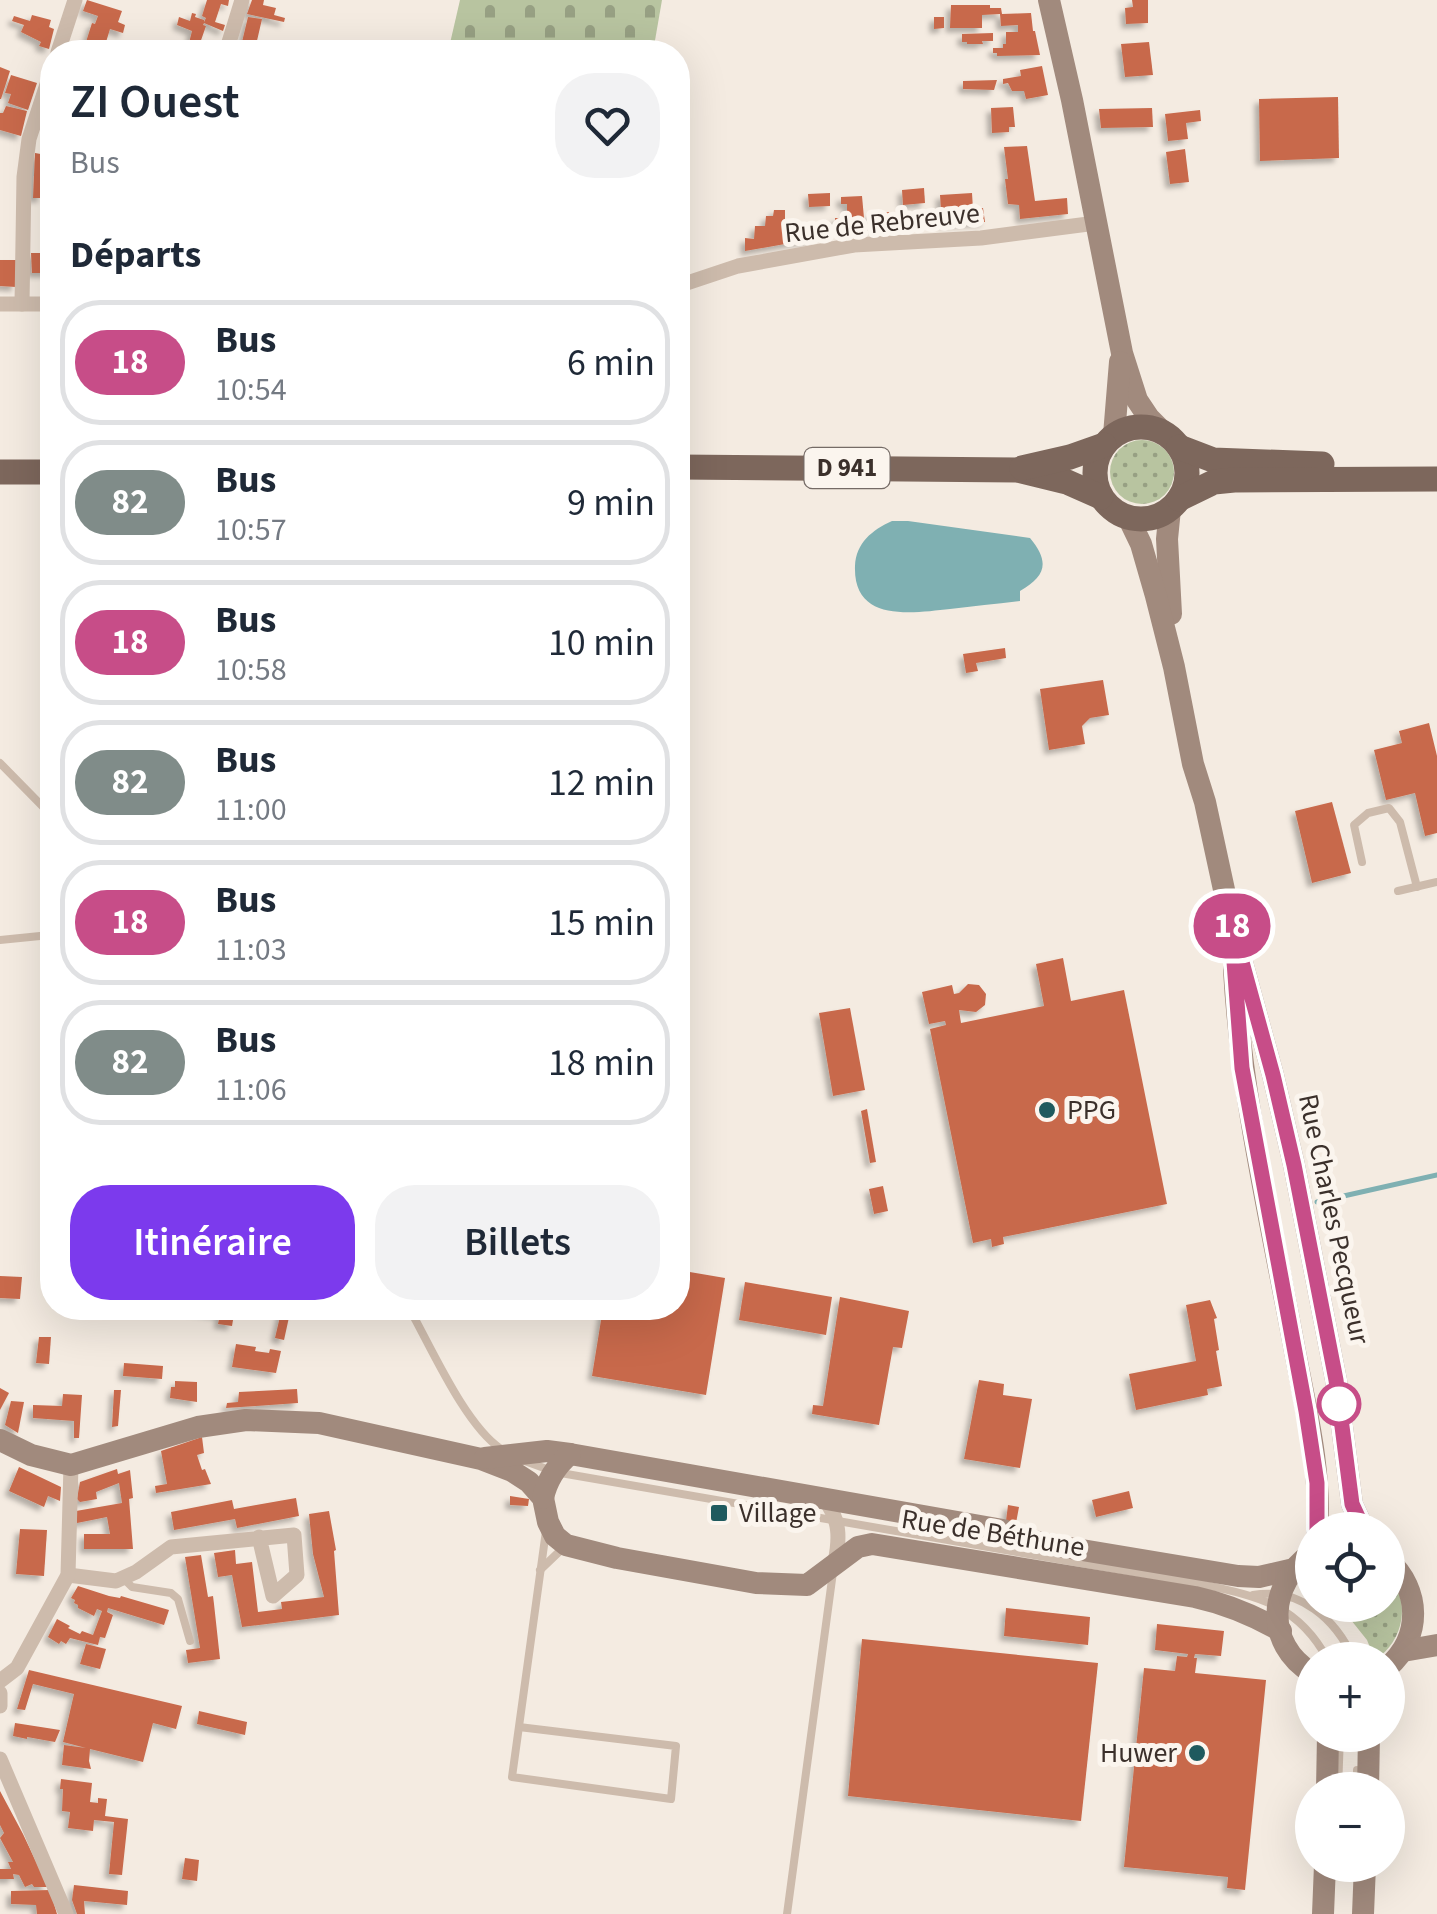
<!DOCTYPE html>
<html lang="fr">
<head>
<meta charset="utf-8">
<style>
  :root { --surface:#fff; --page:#f2f2f3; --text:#1f2937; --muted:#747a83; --line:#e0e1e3; --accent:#7c3aed }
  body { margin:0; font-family:"Source Sans 3",sans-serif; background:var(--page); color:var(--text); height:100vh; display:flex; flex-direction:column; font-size:38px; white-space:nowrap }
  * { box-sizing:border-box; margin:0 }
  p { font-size:32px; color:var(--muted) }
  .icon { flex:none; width:55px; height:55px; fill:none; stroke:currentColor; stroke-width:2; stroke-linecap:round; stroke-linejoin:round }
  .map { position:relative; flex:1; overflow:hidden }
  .panel { position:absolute; left:40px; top:40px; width:650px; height:1280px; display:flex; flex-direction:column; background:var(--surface); border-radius:40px; box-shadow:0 10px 40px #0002 }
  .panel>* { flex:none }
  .badge { padding:0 20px; border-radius:32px; font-size:35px; line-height:65px }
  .buttons { position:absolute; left:1295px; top:1512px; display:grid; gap:20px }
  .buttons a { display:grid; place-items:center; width:110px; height:110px; border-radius:50%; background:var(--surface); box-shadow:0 10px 40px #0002; font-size:50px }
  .map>.badge { position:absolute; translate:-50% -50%; box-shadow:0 0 0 5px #fff }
  h2 { padding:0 30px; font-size:38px; line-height:90px }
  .round { display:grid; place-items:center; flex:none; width:105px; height:105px; border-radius:40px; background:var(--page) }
  .headline { display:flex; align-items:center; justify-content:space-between; height:170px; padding:0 30px }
  h1 { font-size:48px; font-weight:600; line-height:75px }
  .button { display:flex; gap:20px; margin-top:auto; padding:20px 30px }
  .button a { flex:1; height:115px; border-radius:40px; background:var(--accent); color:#fff; font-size:40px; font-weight:600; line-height:115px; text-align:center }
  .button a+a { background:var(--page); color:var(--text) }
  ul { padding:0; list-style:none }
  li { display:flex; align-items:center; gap:30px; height:125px; margin:0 20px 15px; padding:0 10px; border:5px solid var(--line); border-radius:40px }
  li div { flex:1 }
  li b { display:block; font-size:38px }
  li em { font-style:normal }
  li .badge { min-width:110px; font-weight:700; text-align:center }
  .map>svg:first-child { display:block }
</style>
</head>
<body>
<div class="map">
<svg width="1437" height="1914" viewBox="0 0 1437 1914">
  <defs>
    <pattern id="grass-dots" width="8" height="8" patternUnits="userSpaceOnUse" patternTransform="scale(2.5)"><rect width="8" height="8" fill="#b8c4a0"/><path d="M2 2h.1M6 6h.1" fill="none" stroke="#97a083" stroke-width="1.8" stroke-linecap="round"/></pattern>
    <pattern id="cemetery-stones" width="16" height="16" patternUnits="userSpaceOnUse" patternTransform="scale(2.5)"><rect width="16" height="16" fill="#b8c4a0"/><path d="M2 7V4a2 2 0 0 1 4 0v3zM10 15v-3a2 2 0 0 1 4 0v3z" fill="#97a083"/></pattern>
    <filter id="shadow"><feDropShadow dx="-4.5" dy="4.5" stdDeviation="2.5" flood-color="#0004"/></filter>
  </defs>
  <rect width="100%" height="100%" fill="#f4ebe1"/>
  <g fill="url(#grass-dots)">
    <circle cx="1142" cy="472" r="32"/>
    <path d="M1388 1573C1411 1601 1405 1640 1375 1660L1367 1640 1339 1605H1388Z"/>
  </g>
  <polygon fill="url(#cemetery-stones)" points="460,0 662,0 653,52 448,52"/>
  <path fill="#7fb0b2" d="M892 521H908L1030 538C1050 562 1046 576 1020 591V601C997 604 974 606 950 609 912 613 853 623 855 566 856 543 872 530 892 521Z"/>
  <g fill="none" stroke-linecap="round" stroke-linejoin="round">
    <polyline stroke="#7fb0b2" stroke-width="5" points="1317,1202 1437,1175"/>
  </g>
  <g fill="#c8694b" filter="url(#shadow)">
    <polygon points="87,0 122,11 118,22 125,25 123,33 110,29 103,52 80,51 83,40 86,42 92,23 95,24 98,16 83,11"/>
    <polygon points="207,0 229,0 228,6 221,4 215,22 225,25 223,31 204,23 203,25 206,26 199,46 189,43 192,31 177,25 179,17 190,21 192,13 196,14 195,17 204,20 204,22 206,18 202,16"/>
    <polygon points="252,0 264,0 263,5 276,8 274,15 285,18 284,22 247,14"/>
    <polygon points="1132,0 1148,0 1148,23 1126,24 1125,8 1133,7"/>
    <polygon points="951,5 990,5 990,8 1001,8 1002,14 1031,13 1033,31 1035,31 1040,55 997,56 997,53 993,53 993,48 1003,48 1003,44 1006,44 1006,32 1018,32 1018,25 1001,26 1000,14 982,15 982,28 950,28"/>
    <polygon points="32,15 51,20 49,27 54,29 49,49 39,46 41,42 21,32 24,25 12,21 14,16 30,21"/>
    <polygon points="248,17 262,19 256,45 250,44 248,52 235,52 238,42 242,42"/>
    <polygon points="934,17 944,17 944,28 934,29"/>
    <polygon points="993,33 993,41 982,41 983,44 967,44 967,42 962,42 962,34"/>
    <polygon points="1149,42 1153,75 1125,77 1121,44"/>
    <polygon points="1042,66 1048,95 1026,99 1024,91 1012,91 1008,83 1003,84 1003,79 1021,76 1020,70"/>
    <polygon points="0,67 10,71 1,99 0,99"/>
    <polygon points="11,75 37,83 28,110 8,103 11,94 5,93"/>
    <polygon points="997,80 994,90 963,89 963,81"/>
    <polygon points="1338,97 1339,158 1260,161 1259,99"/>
    <polygon points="6,106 27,111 21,136 0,130 0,113 3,113"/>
    <polygon points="1013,107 1015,127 1009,127 1009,132 992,133 991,108"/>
    <polygon points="1152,108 1153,127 1101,128 1099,109"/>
    <polygon points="1200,110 1201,121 1186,123 1188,139 1168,141 1165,114"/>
    <polygon points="1027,146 1035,201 1067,198 1068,214 1020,219 1019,205 1008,204 1005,179 1008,179 1004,147"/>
    <polygon points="1185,149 1189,182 1170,184 1166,152"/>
    <polygon points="35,153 52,156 52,167 44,166 42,198 33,198"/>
    <polygon points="924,188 925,203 903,205 902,190"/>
    <polygon points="830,193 830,206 809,207 808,194"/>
    <polygon points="972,193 973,209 983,208 985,222 942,224 940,195"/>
    <polygon points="862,196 865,229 852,230 852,226 835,227 835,218 847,218 847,204 841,204 841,197"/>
    <polygon points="774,210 785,210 785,223 789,222 789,230 811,227 810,223 818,222 820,234 812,235 813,239 745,251 745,238 754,239 755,226 765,226 766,216 773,216"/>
    <polygon points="889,212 891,227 869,228 869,214"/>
    <polygon points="903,212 904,227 895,227 895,213"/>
    <polygon points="31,253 52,253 52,273 32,273"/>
    <polygon points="0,260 16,260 16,287 0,286"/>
    <polygon points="1005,648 1006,658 976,663 978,671 966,673 963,654"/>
    <polygon points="1103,680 1109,715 1090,718 1082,726 1085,744 1049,750 1040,689"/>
    <polygon points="1429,723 1437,756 1437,833 1425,836 1415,793 1386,800 1374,750 1402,743 1399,731"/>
    <polygon points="1332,802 1351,873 1312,883 1295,811"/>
    <polygon points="1063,958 1071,1001 1124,990 1167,1204 1003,1237 1004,1244 992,1247 991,1239 973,1243 930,1029 946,1025 945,1021 929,1024 922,992 952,985 954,994 959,993 968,984 979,985 986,994 985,1005 976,1012 959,1010 961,1023 1044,1006 1036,964"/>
    <polygon points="850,1008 865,1090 833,1096 819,1013"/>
    <polygon points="867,1109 876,1162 870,1163 861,1111"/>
    <polygon points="678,1161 687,1162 680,1209 678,1209"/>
    <polygon points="883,1186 888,1211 874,1214 869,1189"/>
    <polygon points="678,1270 725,1278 706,1395 592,1376 603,1308 678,1308"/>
    <polygon points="0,1276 22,1277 20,1299 0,1298"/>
    <polygon points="745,1282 832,1297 826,1335 739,1320"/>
    <polygon points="840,1297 909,1311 902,1348 893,1347 879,1425 812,1414 813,1405 823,1406"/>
    <polygon points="1210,1300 1217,1318 1214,1319 1219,1350 1216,1351 1222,1386 1207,1389 1208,1395 1136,1410 1129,1374 1196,1361 1186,1305"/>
    <polygon points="190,1308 235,1308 232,1326 218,1324 220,1315 190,1310"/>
    <polygon points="282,1308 291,1308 284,1340 275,1338"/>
    <polygon points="39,1337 51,1337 49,1364 36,1363"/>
    <polygon points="236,1344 256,1347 255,1351 269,1353 270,1349 281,1351 276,1373 232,1367"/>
    <polygon points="124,1363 163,1366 162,1379 123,1376"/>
    <polygon points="979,1380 1004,1384 1003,1395 1032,1399 1020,1468 964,1459"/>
    <polygon points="175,1381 197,1382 197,1402 170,1398 171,1387 175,1387"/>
    <polygon points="0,1388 9,1393 0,1410"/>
    <polygon points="297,1389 298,1403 226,1408 227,1403 238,1402 239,1392"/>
    <polygon points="114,1390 121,1390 118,1426 112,1427"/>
    <polygon points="63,1394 82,1395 79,1438 74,1438 74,1421 33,1418 33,1405 62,1406"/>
    <polygon points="11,1401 24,1402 18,1433 5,1425"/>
    <polygon points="202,1437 204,1453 197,1455 202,1470 205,1469 211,1484 156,1493 155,1486 167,1484 161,1451"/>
    <polygon points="19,1467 61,1487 60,1501 48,1496 44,1507 9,1491"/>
    <polygon points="117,1469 118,1474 130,1470 133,1498 129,1499 133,1549 84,1549 84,1534 110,1534 107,1517 77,1523 76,1511 122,1503 119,1483 96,1492 97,1499 80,1502 77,1499 80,1482"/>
    <polygon points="1129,1491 1133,1508 1096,1517 1092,1500"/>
    <polygon points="510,1496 529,1499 528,1506 510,1505"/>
    <polygon points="296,1498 299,1516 237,1528 235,1519 174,1530 171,1512 232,1500 234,1509"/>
    <polygon points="1008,1505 1019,1507 1016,1523 1006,1521"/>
    <polygon points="329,1511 336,1550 334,1551 339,1615 242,1627 232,1575 218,1577 214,1553 235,1550 236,1564 252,1562 258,1612 282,1609 281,1602 324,1597 313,1554 309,1514"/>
    <polygon points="20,1529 47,1530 44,1576 16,1574"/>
    <polygon points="201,1555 208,1597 213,1596 214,1604 220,1659 188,1663 186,1650 200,1648 185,1557"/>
    <polygon points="78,1586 109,1596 120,1598 121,1596 169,1610 164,1625 108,1608 107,1612 113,1615 105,1638 100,1637 98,1645 70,1638 66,1644 61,1641 59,1644 48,1637 57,1619 70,1626 68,1628 80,1634 82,1631 93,1635 102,1611 97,1609 94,1616 78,1608 78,1605 74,1603 75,1600 71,1598"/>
    <polygon points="1006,1608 1090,1617 1088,1645 1004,1636"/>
    <polygon points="1157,1624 1224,1631 1221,1656 1195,1654 1194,1658 1197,1658 1195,1673 1266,1680 1245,1890 1227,1888 1228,1877 1124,1867 1144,1668 1175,1671 1177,1656 1187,1657 1188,1654 1155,1650"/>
    <polygon points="862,1639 1098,1663 1081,1821 848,1796"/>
    <polygon points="86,1644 106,1649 100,1669 80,1664"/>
    <polygon points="29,1670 182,1706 176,1729 153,1723 143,1762 90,1749 89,1761 91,1769 62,1765 64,1745 86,1748 63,1742 74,1694 33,1684 25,1710 17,1709"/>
    <polygon points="199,1711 247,1722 245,1735 197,1724"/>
    <polygon points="15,1723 60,1730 55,1742 27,1737 27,1739 13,1736"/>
    <polygon points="61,1779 92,1783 90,1802 98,1803 98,1798 107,1799 105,1816 128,1819 122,1875 109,1874 114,1822 94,1820 93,1831 68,1828 70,1812 62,1811 63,1789 60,1789"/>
    <polygon points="0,1791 23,1834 48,1887 34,1887 32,1884 25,1887 19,1875 13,1874 14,1879 0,1879 0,1869 11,1869 8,1862 13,1862 0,1838 4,1833 0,1825"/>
    <polygon points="185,1858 199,1860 197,1881 182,1879"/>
    <polygon points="74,1885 128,1891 127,1905 84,1901 85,1914 77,1914 72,1900"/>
    <polygon points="50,1890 57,1914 37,1914 36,1905 11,1904 11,1891"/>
  </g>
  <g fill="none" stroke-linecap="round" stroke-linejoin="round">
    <g stroke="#cdbbac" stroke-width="8">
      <polyline points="0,763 52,816"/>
      <polyline points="1362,862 1354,825 1368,813 1389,808 1400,822 1417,887"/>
      <polyline points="1398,891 1437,882"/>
      <polyline points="0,940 40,936"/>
      <path d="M409 1308C431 1347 465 1425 501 1449"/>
      <path d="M522 1460 555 1472 1196 1583C1255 1596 1297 1602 1328 1660"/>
      <polyline points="540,1570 562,1549"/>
      <polyline points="122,1577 132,1587 171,1593 178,1599 190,1641"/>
      <path d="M1253 1595C1300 1587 1336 1619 1354 1660"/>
      <polyline points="519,1727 676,1746 671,1799 512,1777 546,1531"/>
      <polyline points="1338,1790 1340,1735"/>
      <polyline points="1357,1790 1357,1770"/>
      <polyline points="787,1914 833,1572"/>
    </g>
    <g stroke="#cdbbac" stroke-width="15">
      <polyline points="58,52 75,0"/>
      <polyline points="226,52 242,0"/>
      <polyline points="678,286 738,266 854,245 981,238 1096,223"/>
      <polyline points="0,304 52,304"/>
      <polyline points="22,304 24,177 29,139 52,69"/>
      <path d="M825 1500C840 1520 840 1538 835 1562"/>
      <polyline points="68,1575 116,1581 136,1572 171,1547 294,1535 297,1575 273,1596 259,1537"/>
      <polyline points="0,1681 17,1668 68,1575 71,1465"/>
      <polyline points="0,1693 0,1706"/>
      <polyline points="0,1759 66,1914"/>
    </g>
    <g stroke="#a18a7d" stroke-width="22">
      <polyline points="1049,0 1072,100 1122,353 1137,400 1149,418 1165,434"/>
      <polyline points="1114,435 1120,362"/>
      <polyline points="1170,509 1167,539 1171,614"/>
      <polyline points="1128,517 1141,544 1156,596 1174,667 1193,764 1205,802 1231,922 1273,1075 1294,1165 1336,1380 1352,1504 1364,1530"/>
      <path d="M1234 970C1241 1095 1270 1218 1293 1341 1304 1402 1322 1468 1317 1530"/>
      <path d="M0 1440 31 1455 71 1465 198 1427 246 1420 319 1423 481 1459 512 1471 529 1482 543 1498 548 1522 555 1536 566 1545 617 1558 756 1583 807 1585 858 1547 872 1544 1195 1597C1227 1604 1253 1615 1281 1631"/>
      <polyline points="485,1458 547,1451 570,1454 1003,1530 1040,1543 1238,1576 1259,1577 1294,1569"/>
      <path d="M543 1498C547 1480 556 1466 570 1454"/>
      <path d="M1312 1553C1268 1583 1264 1644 1312 1673"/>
      <path d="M1388 1560C1421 1590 1422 1637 1388 1667"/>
      <polyline points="1403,1651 1437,1645"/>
      <polyline points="1327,1790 1328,1735"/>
      <polyline points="1368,1790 1369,1735"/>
      <polyline points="1323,1914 1325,1865"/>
      <polyline points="1363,1914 1365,1865"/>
    </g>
    <g stroke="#7d675c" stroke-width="25">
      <circle cx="1141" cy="473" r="46"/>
      <polyline points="1179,447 1213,460 1322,464"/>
      <polyline points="678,467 1017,470 1067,482 1101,497"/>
      <polyline points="1022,468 1070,457 1104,445"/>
      <polyline points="0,472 52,472"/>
      <polyline points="1179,499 1214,482 1234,480 1437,479"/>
    </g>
  </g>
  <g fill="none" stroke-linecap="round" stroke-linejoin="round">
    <g stroke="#fff" stroke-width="22">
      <polyline id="line" points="1317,1530 1317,1483 1306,1411 1242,1068 1231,922 1273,1075 1294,1165 1336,1380 1352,1504 1364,1530"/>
    </g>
    <use href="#line" stroke="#c74d88" stroke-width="15"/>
  </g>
  <g fill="#1f5a5e" stroke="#fbf5ee" stroke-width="4">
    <circle cx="1047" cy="1110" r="10"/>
    <rect x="709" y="1503" width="20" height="20" rx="5"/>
    <circle cx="1197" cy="1753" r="10"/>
  </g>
  <circle fill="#fff" stroke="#c74d88" stroke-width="5" cx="1339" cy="1404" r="20"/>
  <g text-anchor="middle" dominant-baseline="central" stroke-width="10" stroke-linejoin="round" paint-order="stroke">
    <rect fill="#fbf5ee" stroke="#756b66" stroke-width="2.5" x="804.5" y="448" width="85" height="40" rx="8"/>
    <g font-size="25" font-weight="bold" fill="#3b302b">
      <text x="847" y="468">D 941</text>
    </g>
    <g font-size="28" fill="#3b302b" stroke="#fbf5ee">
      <text transform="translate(882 223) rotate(-6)">Rue de Rebreuve</text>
      <text transform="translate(1334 1219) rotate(78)">Rue Charles Pecqueur</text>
      <text transform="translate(993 1533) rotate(9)">Rue de Béthune</text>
    </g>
    <g font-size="28" fill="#3b302b" stroke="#fbf5ee" text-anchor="start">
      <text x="1067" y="1110">PPG</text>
      <text x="739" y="1513">Village</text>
      <text x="1177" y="1753" text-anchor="end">Huwer</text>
    </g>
  </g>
</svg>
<div class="buttons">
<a><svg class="icon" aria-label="locate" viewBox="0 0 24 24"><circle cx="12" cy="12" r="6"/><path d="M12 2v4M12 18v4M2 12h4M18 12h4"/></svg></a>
<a>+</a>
<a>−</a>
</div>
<b class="badge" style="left:1232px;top:926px;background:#c74d88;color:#fff">18</b>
<section class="panel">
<div class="headline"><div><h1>ZI Ouest</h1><p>Bus</p></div><a class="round"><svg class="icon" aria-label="heart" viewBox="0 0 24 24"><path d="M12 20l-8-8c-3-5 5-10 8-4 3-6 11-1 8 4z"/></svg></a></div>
<h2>Départs</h2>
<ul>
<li><span class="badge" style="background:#c74d88;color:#fff">18</span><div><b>Bus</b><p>10:54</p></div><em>6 min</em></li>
<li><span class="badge" style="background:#808c89;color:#fff">82</span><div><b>Bus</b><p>10:57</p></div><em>9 min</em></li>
<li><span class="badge" style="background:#c74d88;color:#fff">18</span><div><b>Bus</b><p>10:58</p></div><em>10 min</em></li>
<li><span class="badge" style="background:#808c89;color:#fff">82</span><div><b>Bus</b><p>11:00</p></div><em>12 min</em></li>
<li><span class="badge" style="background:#c74d88;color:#fff">18</span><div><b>Bus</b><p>11:03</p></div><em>15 min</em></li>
<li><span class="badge" style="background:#808c89;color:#fff">82</span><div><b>Bus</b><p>11:06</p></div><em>18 min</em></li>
</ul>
<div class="button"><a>Itinéraire</a><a>Billets</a></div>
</section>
</div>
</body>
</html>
